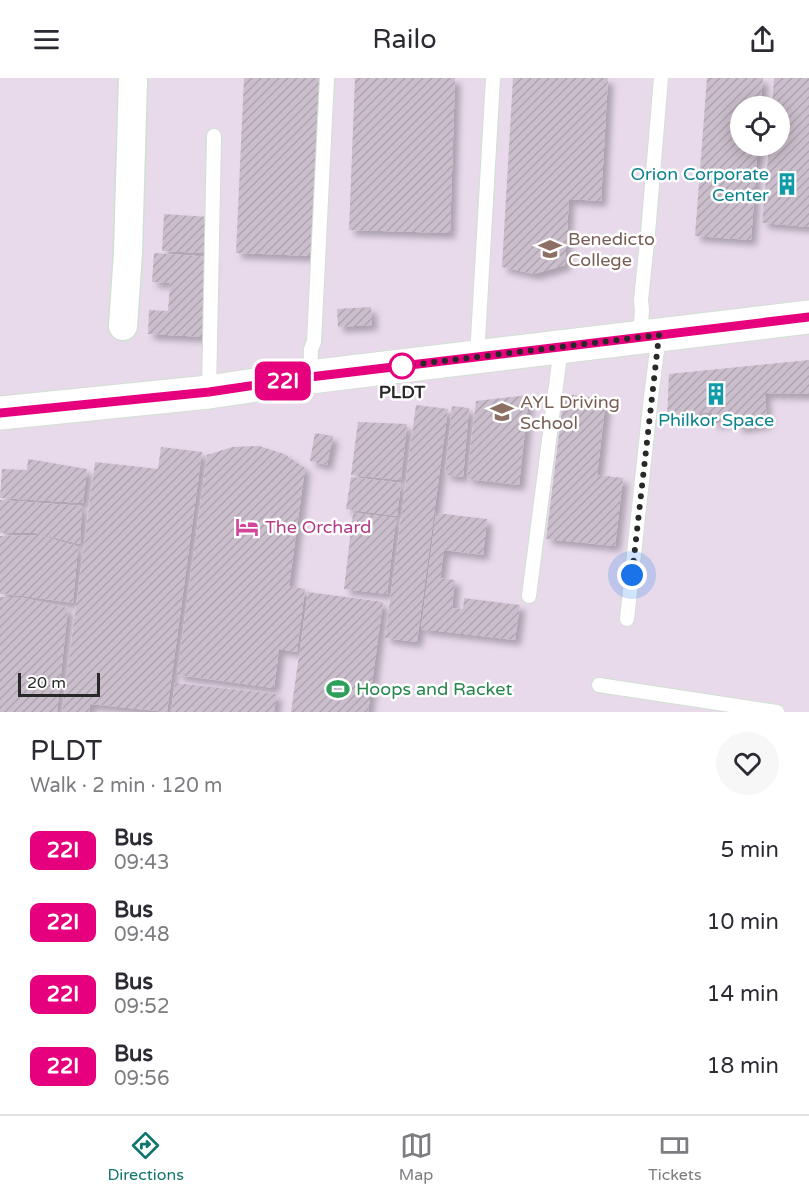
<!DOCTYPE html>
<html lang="en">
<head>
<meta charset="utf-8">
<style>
  :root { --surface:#fff; --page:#f7f7f7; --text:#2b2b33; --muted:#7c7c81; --line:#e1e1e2; --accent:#0f766e }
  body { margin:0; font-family:"Varela Round",sans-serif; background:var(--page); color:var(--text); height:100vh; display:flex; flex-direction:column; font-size:22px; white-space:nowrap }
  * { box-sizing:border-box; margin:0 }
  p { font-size:20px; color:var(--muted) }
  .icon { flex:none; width:33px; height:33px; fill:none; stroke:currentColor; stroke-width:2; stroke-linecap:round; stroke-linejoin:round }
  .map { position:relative; height:634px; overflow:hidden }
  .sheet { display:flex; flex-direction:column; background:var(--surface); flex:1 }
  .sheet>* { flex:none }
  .badge { padding:0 12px; border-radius:9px; font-size:21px; line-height:39px }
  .controls { position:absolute; left:730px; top:18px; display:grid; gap:12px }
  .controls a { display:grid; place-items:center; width:60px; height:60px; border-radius:50%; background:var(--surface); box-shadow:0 3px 15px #0003; font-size:30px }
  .scale { position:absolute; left:18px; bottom:15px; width:82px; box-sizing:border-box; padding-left:6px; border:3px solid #282828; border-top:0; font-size:16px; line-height:21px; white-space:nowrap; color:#282828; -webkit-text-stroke:4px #fff; paint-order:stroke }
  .you { position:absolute; width:30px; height:30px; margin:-15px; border:4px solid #fff; border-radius:50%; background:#1a73e8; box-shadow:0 0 0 9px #1a73e833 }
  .map>.badge { position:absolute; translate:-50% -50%; box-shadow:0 0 0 3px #fff }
  .round { display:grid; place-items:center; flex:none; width:63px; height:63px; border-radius:32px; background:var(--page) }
  .head { display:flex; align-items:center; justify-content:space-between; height:102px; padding:0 30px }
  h1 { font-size:28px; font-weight:600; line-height:45px }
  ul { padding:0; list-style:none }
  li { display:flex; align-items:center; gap:18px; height:72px; padding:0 30px }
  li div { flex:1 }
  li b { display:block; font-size:22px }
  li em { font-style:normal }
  li .badge { min-width:66px; font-weight:700; text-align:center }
  header { display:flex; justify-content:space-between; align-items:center; height:78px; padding:0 30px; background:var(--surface); font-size:27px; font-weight:600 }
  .menu { display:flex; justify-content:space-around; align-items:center; height:84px; border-top:2px solid var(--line); background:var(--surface); font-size:16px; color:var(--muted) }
  .menu a { display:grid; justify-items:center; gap:3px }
  .menu .active { color:var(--accent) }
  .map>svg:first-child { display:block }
</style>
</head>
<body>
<header><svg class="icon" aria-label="menu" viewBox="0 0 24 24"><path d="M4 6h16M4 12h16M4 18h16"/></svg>Railo<svg class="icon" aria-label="share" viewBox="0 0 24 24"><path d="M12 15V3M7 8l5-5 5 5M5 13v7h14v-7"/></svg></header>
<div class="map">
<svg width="809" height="634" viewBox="0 0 809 634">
  <defs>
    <pattern id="building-hatch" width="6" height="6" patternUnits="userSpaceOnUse" patternTransform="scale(1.5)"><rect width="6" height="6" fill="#cbbecc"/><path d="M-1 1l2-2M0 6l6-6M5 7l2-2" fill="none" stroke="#aea3af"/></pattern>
    <filter id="shadow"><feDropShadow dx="5.5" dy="5.5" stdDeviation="3" flood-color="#0004"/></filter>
  </defs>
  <rect width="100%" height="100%" fill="#e8daeb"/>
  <g fill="url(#building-hatch)" filter="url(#shadow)">
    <polygon points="244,0 321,0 312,178 236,175"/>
    <polygon points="355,0 455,0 450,155 349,152"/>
    <polygon points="513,0 608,0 601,123 569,121 565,187 534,196 502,189"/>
    <polygon points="707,0 763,0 760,28 741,28 741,68 758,68 751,162 695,158"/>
    <polygon points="774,0 809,0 809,149 762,145 769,68 780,68 780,28 772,28"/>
    <polygon points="164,136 209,139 206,175 162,173"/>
    <polygon points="154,175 210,179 206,259 148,256 149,232 168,233 170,205 152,204"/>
    <polygon points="371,229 372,247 338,249 337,231"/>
    <polygon points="809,282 809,316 765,315 767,345 738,350 737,342 714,346 712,334 667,339 669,296"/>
    <polygon points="564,316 606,321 597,397 623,400 615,468 546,461"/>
    <polygon points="529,317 519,407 467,401 476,323"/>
    <polygon points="416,327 448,331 417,564 385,560"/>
    <polygon points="452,328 469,330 463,399 445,397"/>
    <polygon points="358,344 407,346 401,402 351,397"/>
    <polygon points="315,355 333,358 327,387 310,383"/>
    <polygon points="259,368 284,376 305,390 289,508 305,511 297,574 279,571 274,610 177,597 207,377 232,369"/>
    <polygon points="161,369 202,374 167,634 90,626 89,634 62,634 95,384 158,391"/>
    <polygon points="28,381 87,391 83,425 0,420 2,391 27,392"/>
    <polygon points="351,399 401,405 397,438 346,431"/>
    <polygon points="0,422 82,428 80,466 35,455 0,455"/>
    <polygon points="353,435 396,440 387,516 344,511"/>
    <polygon points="436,435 487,441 483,477 444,472 440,500 455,502 452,530 463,531 464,520 520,527 515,562 421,551"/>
    <polygon points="40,457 78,469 73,525 24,518 0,516 0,458"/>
    <polygon points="308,514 383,524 368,634 291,634"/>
    <polygon points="0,519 20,519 68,530 57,634 0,634"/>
    <polygon points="175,605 277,616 274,634 171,634"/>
  </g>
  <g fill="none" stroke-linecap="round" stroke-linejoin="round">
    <g stroke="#cfe1d1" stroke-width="16">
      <g id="service">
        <polyline points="640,259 642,232 641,222 648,155 661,0"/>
        <polyline points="477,279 493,0"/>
        <polyline points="310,299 311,271 314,264 327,0"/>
        <polyline points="209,314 214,58"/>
        <polyline points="529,518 561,269"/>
        <polyline points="627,541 651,319 659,257"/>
        <polyline points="599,607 777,634"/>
      </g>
    </g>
    <g stroke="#cfe1d1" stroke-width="31">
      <polyline id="minor" points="123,248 128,175 133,0"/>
    </g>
    <g stroke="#cfe1d1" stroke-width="35">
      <polyline id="secondary" points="0,335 209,314 310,299 809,239"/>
    </g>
    <use href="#service" stroke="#fff" stroke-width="14"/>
    <use href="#minor" stroke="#fff" stroke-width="28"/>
    <use href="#secondary" stroke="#fff" stroke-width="33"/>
  </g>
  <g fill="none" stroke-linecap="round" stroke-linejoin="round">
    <g stroke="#fff" stroke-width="14">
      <polyline id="line" points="0,335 209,314 310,299 809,239"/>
    </g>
    <use href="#line" stroke="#e6007e" stroke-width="9"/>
    <polyline stroke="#282828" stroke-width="6" stroke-dasharray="0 10.8" points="402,288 659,257 632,497"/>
  </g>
  <defs>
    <g id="building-bare" transform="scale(1.8)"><path d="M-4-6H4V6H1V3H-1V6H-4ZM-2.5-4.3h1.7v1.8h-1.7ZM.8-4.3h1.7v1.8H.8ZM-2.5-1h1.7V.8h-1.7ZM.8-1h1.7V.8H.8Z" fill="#0f9aa8" stroke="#fff" stroke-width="2.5" paint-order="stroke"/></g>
    <g id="university-bare" transform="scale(1.8)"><path d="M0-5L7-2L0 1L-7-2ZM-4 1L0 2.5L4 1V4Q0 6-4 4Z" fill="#8d6e63" stroke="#fff" stroke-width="2.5" paint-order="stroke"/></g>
    <g id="school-bare" transform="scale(1.8)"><path d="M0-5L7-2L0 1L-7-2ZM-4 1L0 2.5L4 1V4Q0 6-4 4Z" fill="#8d6e63" stroke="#fff" stroke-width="2.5" paint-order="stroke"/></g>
    <g id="hotel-bare" transform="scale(1.8)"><path d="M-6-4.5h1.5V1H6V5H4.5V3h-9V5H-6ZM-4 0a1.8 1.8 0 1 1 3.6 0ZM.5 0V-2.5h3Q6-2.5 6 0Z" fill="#d1479c" stroke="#fff" stroke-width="2.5" paint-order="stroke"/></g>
    <g id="stadium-bare" transform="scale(1.8)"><path d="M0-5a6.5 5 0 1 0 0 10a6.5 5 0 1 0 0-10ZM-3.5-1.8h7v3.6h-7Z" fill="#2e9e5b" stroke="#fff" stroke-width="2.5" paint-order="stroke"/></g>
  </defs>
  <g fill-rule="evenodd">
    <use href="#building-bare" x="787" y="106"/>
    <use href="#university-bare" x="550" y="171"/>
    <use href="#building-bare" x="716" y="316"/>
    <use href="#school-bare" x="502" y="334"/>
    <use href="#hotel-bare" x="247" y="449"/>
    <use href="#stadium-bare" x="338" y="611"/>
  </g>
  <circle fill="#fff" stroke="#e6007e" stroke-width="3" cx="402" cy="288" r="12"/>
  <g text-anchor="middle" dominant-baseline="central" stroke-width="5" stroke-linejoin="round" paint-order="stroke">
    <g font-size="18" fill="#0d838f" stroke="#fff" text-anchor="end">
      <text x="769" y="96">Orion Corporate<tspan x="769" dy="21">Center</tspan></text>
      <text x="716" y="342" text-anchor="middle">Philkor Space</text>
    </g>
    <g font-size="18" fill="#785e54" stroke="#fff" text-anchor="start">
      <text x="568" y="161">Benedicto<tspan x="568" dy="21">College</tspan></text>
      <text x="520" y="324">AYL Driving<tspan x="520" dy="21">School</tspan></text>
    </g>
    <g font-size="18" font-weight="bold" fill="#282828" stroke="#fff">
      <text x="402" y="314">PLDT</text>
    </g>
    <g font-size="18" fill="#b23c85" stroke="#fff" text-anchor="start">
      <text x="265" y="449">The Orchard</text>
    </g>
    <g font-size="18" fill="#27864d" stroke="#fff" text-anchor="start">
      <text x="356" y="611">Hoops and Racket</text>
    </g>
  </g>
</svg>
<div class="controls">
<a><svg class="icon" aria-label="locate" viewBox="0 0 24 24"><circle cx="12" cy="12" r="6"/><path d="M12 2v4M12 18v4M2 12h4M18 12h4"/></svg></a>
</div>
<div class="scale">20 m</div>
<div class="you" style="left:632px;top:497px"></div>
<b class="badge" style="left:283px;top:303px;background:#e6007e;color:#fff">22I</b>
</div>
<section class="sheet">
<div class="head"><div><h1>PLDT</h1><p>Walk · 2 min · 120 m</p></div><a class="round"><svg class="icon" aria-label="heart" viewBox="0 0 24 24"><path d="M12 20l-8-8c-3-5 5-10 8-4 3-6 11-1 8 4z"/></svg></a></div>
<ul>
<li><span class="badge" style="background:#e6007e;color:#fff">22I</span><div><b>Bus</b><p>09:43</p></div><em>5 min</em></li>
<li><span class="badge" style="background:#e6007e;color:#fff">22I</span><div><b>Bus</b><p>09:48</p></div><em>10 min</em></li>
<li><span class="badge" style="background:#e6007e;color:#fff">22I</span><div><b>Bus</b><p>09:52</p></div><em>14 min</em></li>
<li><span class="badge" style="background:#e6007e;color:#fff">22I</span><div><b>Bus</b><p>09:56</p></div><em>18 min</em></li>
</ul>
</section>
<nav class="menu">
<a class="active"><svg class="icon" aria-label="directions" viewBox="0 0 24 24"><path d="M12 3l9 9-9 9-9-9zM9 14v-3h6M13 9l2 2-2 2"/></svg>Directions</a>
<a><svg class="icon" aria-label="map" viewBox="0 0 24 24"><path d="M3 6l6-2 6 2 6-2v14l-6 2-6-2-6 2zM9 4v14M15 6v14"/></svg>Map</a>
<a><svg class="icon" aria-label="tickets" viewBox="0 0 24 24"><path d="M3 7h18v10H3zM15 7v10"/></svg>Tickets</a>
</nav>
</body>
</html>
